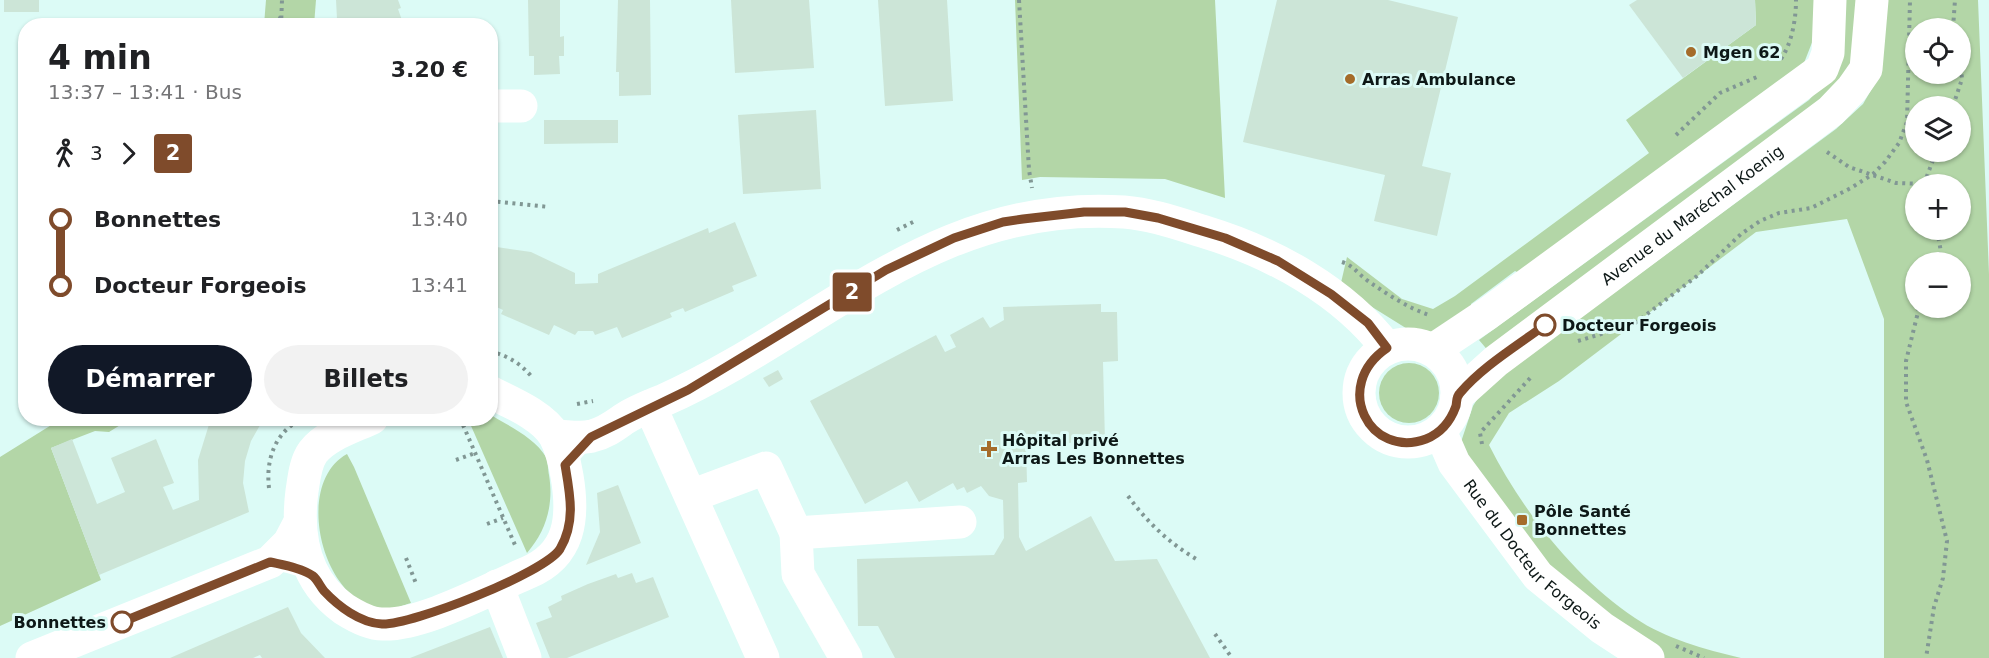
<!DOCTYPE html>
<html lang="fr">
<head>
<meta charset="utf-8">
<style>
  :root { --surface:#fff; --page:#f2f2f2; --text:#202124; --muted:#757577; --accent:#111827 }
  body { margin:0; font-family:"DejaVu Sans",sans-serif; background:var(--page); color:var(--text); height:100vh; display:flex; flex-direction:column; font-size:22px; white-space:nowrap }
  * { box-sizing:border-box; margin:0 }
  p { font-size:20px; color:var(--muted) }
  .icon { flex:none; width:33px; height:33px; fill:none; stroke:currentColor; stroke-width:2; stroke-linecap:round; stroke-linejoin:round }
  .map { position:relative; flex:1; overflow:hidden }
  .drawer { position:absolute; left:18px; top:18px; width:480px; height:408px; display:flex; flex-direction:column; background:var(--surface); border-radius:24px; box-shadow:0 2px 4px #0004 }
  .drawer>* { flex:none }
  .badge { padding:0 12px; border-radius:4px; font-size:21px; line-height:39px }
  .fabs { position:absolute; left:1905px; top:18px; display:grid; gap:12px }
  .fabs a { display:grid; place-items:center; width:66px; height:66px; border-radius:50%; background:var(--surface); box-shadow:0 2px 4px #0004; font-size:30px }
  .map>.badge { position:absolute; translate:-50% -50%; box-shadow:0 0 0 3px #fff }
  .legs { display:flex; align-items:center; gap:9px; height:66px; padding:0 30px; font-size:20px }
  .legs p { margin-inline-start:auto }
  .headline { display:flex; align-items:center; justify-content:space-between; height:102px; padding:0 30px }
  h1 { font-size:33px; font-weight:800; line-height:45px }
  .action { display:flex; gap:12px; margin-top:auto; padding:12px 30px }
  .action a { flex:1; height:69px; border-radius:36px; background:var(--accent); color:#fff; font-size:24px; font-weight:800; line-height:69px; text-align:center }
  .action a+a { background:var(--page); color:var(--text) }
  ul { padding:0 30px; list-style:none }
  li { display:flex; align-items:center; gap:21px; height:66px; font-size:22px }
  li i { display:grid; place-items:center; width:9px; height:100%; margin:0 8px; background:currentColor }
  li i::after { content:''; width:15px; height:15px; margin:-8px; border:4px solid; border-radius:50%; background:var(--surface) }
  li p { margin-inline-start:auto }
  li:first-child i { background:linear-gradient(#0000 50%,currentColor 0) }
  li:last-child i { background:linear-gradient(currentColor 50%,#0000 0) }
  .map>svg:first-child { display:block }
</style>
</head>
<body>
<div class="map">
<svg width="1989" height="658" viewBox="0 0 1989 658">
  <rect width="100%" height="100%" fill="#dcfbf6"/>
  <g fill="#b3d6a7" fill-rule="evenodd">
    <polygon points="266,0 316,0 314,25 264,25"/>
    <polygon points="1015,0 1215,0 1225,198 1165,179 1040,177 1022,180"/>
    <polygon points="1755,0 1817,0 1813,40 1804,63 1523,275 1515,271 1471,304 1471,312 1434,332 1409,330 1340,287 1347,257 1402,299 1433,309 1455,296 1649,153 1626,120 1756,25"/>
    <polygon points="1842,0 1858,0 1860,37 1846,85 1490,353 1479,340 1809,100 1835,71"/>
    <path d="M1884 0H1978L1989 274V658H1884V319L1847 219 1756 232 1559 381 1509 413 1489 445C1521 509 1575 578 1635 618 1666 639 1704 649 1741 658H1648L1623 643 1454 463 1473 406 1481 393 1512 368 1836 129 1863 104 1881 73ZM1916 28H1960V74H1916ZM1916 106H1960V152H1916ZM1916 184H1960V230H1916ZM1916 262H1960V308H1916Z"/>
    <circle cx="1409" cy="393" r="30"/>
    <path d="M491 415C509 426 535 438 546 457 548 462 548 470 549 475 554 505 546 531 527 553L468 419 490 418Z"/>
    <polygon points="61,419 130,419 109,432 95,431 51,448 101,580 0,626 0,457"/>
    <path d="M347 454 354 467 411 603C404 605 395 609 388 609 324 611 291 485 347 454Z"/>
  </g>
  <g fill="#cce5d7">
    <rect x="4" y="0" width="35" height="12"/>
    <polygon points="336,0 398,0 401,8 398,9 404,26 333,26 331,21 337,19"/>
    <polygon points="528,0 560,0 560,37 564,36 564,56 559,56 560,74 534,75 534,56 529,56"/>
    <polygon points="618,0 650,0 651,95 619,96 619,72 616,72"/>
    <polygon points="731,0 809,0 814,68 735,73"/>
    <polygon points="878,0 947,0 953,101 885,106"/>
    <polygon points="1277,0 1388,0 1458,17 1422,166 1451,173 1437,236 1374,221 1385,175 1243,142"/>
    <polygon points="1637,0 1755,0 1756,25 1683,78 1629,5"/>
    <polygon points="816,110 821,189 743,194 738,115"/>
    <polygon points="544,120 618,120 618,143 544,144"/>
    <polygon points="735,222 757,276 732,286 734,291 685,312 683,308 670,313 672,317 622,338 617,327 595,335 593,331 578,331 575,335 554,325 549,335 501,314 503,310 490,304 490,246 531,252 575,273 575,284 598,283 598,274 708,228 709,233"/>
    <polygon points="1101,304 1101,312 1117,312 1118,361 1103,362 1105,442 1026,444 1027,482 1018,483 1019,537 1026,551 1091,516 1115,561 1157,559 1210,658 895,658 878,626 858,626 857,559 994,555 1004,538 1003,500 989,496 981,486 967,493 964,487 957,490 953,483 919,502 907,481 865,504 810,401 936,335 945,352 956,347 950,335 983,317 990,328 1004,320 1003,307"/>
    <polygon points="778,370 783,379 769,387 763,378"/>
    <polygon points="211,418 264,418 251,441 245,461 243,483 249,512 99,575 51,448 72,439 97,504 125,492 111,458 156,439 174,483 163,487 173,510 199,500 198,460"/>
    <polygon points="618,485 641,543 586,565 600,532 597,493"/>
    <polygon points="632,573 636,583 653,577 669,617 567,658 550,658 536,623 552,617 548,607 562,600 561,596 588,584 616,574 618,578"/>
    <polygon points="288,607 301,633 325,658 262,658 260,655 253,658 170,658"/>
    <polygon points="490,627 503,658 410,658"/>
  </g>
  <g fill="none" stroke-linecap="round" stroke-linejoin="round">
    <g stroke="#819794" stroke-width="4" stroke-dasharray="3 4.5" stroke-linecap="butt">
      <polyline points="1019,0 1029,170 1032,188"/>
      <polyline points="276,26 281,16"/>
      <polyline points="281,26 282,0"/>
      <polyline points="1953,28 1955,0"/>
      <path d="M1781 59C1792 43 1796 19 1796 0"/>
      <polyline points="1953,106 1962,79 1960,57"/>
      <polyline points="1676,135 1720,93 1757,77"/>
      <polyline points="1827,152 1849,167 1896,183 1924,184"/>
      <polyline points="1924,184 1936,152"/>
      <polyline points="490,201 549,207"/>
      <polyline points="897,230 915,221"/>
      <path d="M1342 262C1354 266 1358 274 1368 281 1387 294 1408 308 1429 315"/>
      <polyline points="1936,262 1941,252 1937,230"/>
      <polyline points="1919,308 1906,361 1906,402 1927,460 1947,541 1943,578 1934,607 1926,658"/>
      <polyline points="1578,341 1634,324 1697,276 1741,234 1760,221 1779,213 1811,208 1851,188 1873,174 1885,162 1899,143 1907,122 1910,0"/>
      <path d="M490 351C508 356 520 363 532 377"/>
      <polyline points="577,404 593,401"/>
      <polyline points="460,418 515,545"/>
      <polyline points="1482,444 1480,433 1532,376"/>
      <polyline points="456,460 475,453"/>
      <path d="M269 488C266 462 273 437 296 422"/>
      <path d="M1128 496C1147 522 1170 544 1198 560"/>
      <polyline points="487,524 503,518"/>
      <polyline points="406,558 417,586"/>
      <polyline points="1215,634 1232,658"/>
      <polyline points="1676,646 1704,658"/>
    </g>
    <g stroke="#fff" stroke-width="33">
      <polyline points="490,106 521,106"/>
      <circle cx="1408" cy="393" r="49"/>
      <polyline points="1433,350 1487,314 1822,69 1828,53 1830,0"/>
      <path id="s1" d="M1457 396 1496 361 1831 111 1852 89 1866 69 1872 0"/>
      <polyline points="650,406 763,658"/>
      <path d="M372 418C353 427 326 435 313 452 305 463 304 479 302 491 296 537 305 581 344 609 355 616 369 624 382 624 422 626 489 589 527 573 571 555 574 517 567 476 565 464 561 448 555 436 542 415 512 403 490 392"/>
      <path id="s2" d="M1440 431 1454 463 1538 576 1602 628 1648 658"/>
      <path d="M555 436C566 436 581 439 592 436 605 433 614 426 624 419 636 411 650 406 662 401 822 330 933 199 1124 212 1151 214 1179 224 1205 232 1274 253 1343 291 1387 348"/>
      <polyline points="691,496 766,468 796,533 960,522"/>
      <polyline points="796,533 798,574 846,658"/>
      <polyline points="497,586 525,658"/>
      <polyline points="32,658 270,562 289,543 299,524"/>
    </g>
  </g>
  <g fill="none" stroke-linecap="round" stroke-linejoin="round">
    <g stroke="#fff" stroke-width="14">
      <path id="line-1" d="M122 622 270 562C283 565 302 568 313 576 317 579 320 586 324 591 338 606 360 623 382 624 412 625 545 573 560 549 576 522 570 494 565 465L591 437 688 390 886 270 954 238 1003 222 1023 219 1084 212H1125L1158 218 1225 238 1278 261 1331 294 1368 323 1387 348C1331 386 1370 460 1426 439 1441 433 1451 420 1456 406 1457 401 1456 397 1460 393 1483 366 1517 346 1545 325"/>
    </g>
    <use href="#line-1" stroke="#7f4b2b" stroke-width="9"/>
  </g>
  <g fill="#a56c2a" stroke="#dcfbf6" stroke-width="2">
    <circle cx="1691" cy="52" r="6"/>
    <circle cx="1350" cy="79" r="6"/>
    <path d="M986 440h6v6h6v6h-6v6h-6v-6h-6v-6h6z"/>
    <rect x="1516" y="514" width="12" height="12" rx="3"/>
  </g>
  <g fill="#fff" stroke="#7f4b2b" stroke-width="3">
    <circle cx="1545" cy="325" r="10"/>
    <circle cx="122" cy="622" r="10"/>
  </g>
  <g text-anchor="middle" dominant-baseline="central" stroke-width="6" stroke-linejoin="round" paint-order="stroke">
    <g font-size="16" font-weight="bold" fill="#0d1817" stroke="#dcfbf6" text-anchor="start">
      <text x="1703" y="52">Mgen 62</text>
      <text x="1362" y="79">Arras Ambulance</text>
      <text x="1002" y="440">Hôpital privé<tspan x="1002" dy="18">Arras Les Bonnettes</tspan></text>
      <text x="1534" y="511">Pôle Santé<tspan x="1534" dy="18">Bonnettes</tspan></text>
    </g>
    <g font-size="16" fill="#0d1817" stroke="#dcfbf6">
      <text stroke="none"><textPath href="#s1" startOffset="297">Avenue du Maréchal Koenig</textPath></text>
      <text stroke="none"><textPath href="#s2" startOffset="156">Rue du Docteur Forgeois</textPath></text>
    </g>
    <g font-size="16" font-weight="bold" fill="#0d1817" stroke="#dcfbf6" text-anchor="start">
      <text x="1562" y="325">Docteur Forgeois</text>
      <text x="106" y="622" text-anchor="end">Bonnettes</text>
    </g>
  </g>
</svg>
<div class="fabs">
<a><svg class="icon" aria-label="locate" viewBox="0 0 24 24"><circle cx="12" cy="12" r="6"/><path d="M12 2v4M12 18v4M2 12h4M18 12h4"/></svg></a>
<a><svg class="icon" aria-label="layers" viewBox="0 0 24 24"><path d="M12 4l9 5-9 5-9-5zM3 14l9 5 9-5"/></svg></a>
<a>+</a>
<a>−</a>
</div>
<b class="badge" style="left:852px;top:292px;background:#7f4b2b;color:#fff">2</b>
<section class="drawer">
<div class="headline"><div><h1>4 min</h1><p>13:37 – 13:41 · Bus</p></div><b>3.20 €</b></div>
<div class="legs"><svg class="icon" aria-label="walk" viewBox="0 0 24 24"><circle cx="13" cy="4" r="2"/><path d="M13 8l-2 6 4 7M11 14l-3 7M7 12l3-4h3l4 4"/></svg>3<svg class="icon" aria-label="forward" viewBox="0 0 24 24"><path d="M9 5l7 7-7 7"/></svg><b class="badge" style="background:#7f4b2b;color:#fff">2</b></div>
<ul>
<li><i style="color:#7f4b2b"></i><b>Bonnettes</b><p>13:40</p></li>
<li><i style="color:#7f4b2b"></i><b>Docteur Forgeois</b><p>13:41</p></li>
</ul>
<div class="action"><a>Démarrer</a><a>Billets</a></div>
</section>
</div>
</body>
</html>
